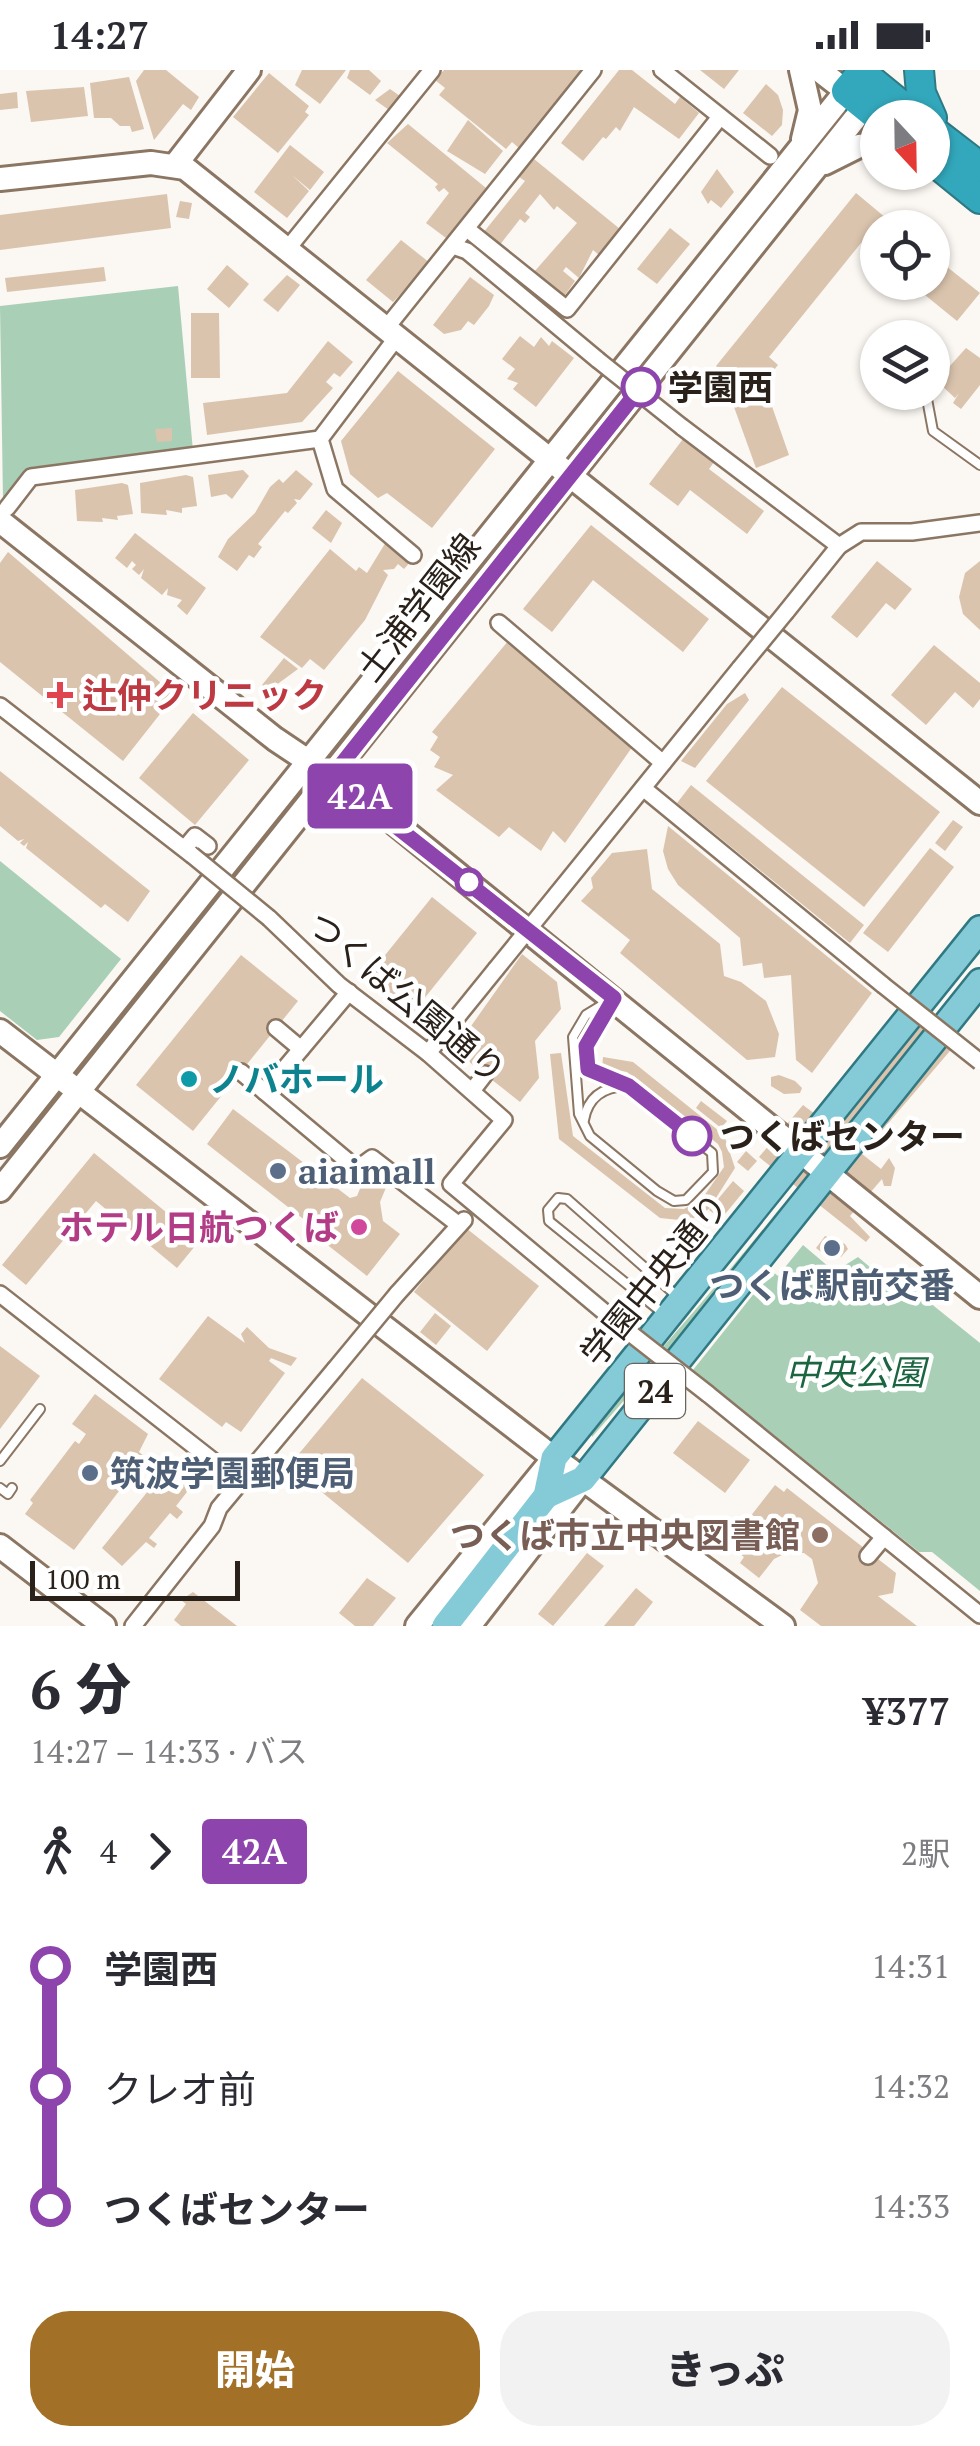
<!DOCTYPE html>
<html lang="ja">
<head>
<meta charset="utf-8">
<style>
  :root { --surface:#fff; --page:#f2f2f3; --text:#2b2b33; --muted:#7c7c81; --accent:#a37027 }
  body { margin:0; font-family:"PT Serif","Noto Sans JP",serif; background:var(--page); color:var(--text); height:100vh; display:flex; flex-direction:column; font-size:38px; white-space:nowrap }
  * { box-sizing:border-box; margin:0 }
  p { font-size:32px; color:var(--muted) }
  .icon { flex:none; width:55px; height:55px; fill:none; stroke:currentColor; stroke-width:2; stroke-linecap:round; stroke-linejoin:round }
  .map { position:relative; height:1556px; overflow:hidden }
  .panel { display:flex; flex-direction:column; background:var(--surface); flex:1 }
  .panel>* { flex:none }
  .badge { padding:0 20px; border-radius:8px; font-size:35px; line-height:65px }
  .needle { width:65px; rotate:158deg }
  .controls { position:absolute; left:860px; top:30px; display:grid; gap:20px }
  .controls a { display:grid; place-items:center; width:90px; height:90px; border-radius:50%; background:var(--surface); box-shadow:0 2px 8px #0004; font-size:50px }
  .scale { position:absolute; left:30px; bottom:25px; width:210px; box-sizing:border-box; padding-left:10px; border:5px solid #2a221a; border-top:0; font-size:28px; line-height:35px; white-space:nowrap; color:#2a221a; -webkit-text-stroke:8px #fff; paint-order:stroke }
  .map>.badge { position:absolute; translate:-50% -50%; box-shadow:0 0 0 5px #fff }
  .legs { display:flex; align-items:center; gap:15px; height:110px; padding:0 30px; font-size:32px }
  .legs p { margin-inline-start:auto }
  .headline { display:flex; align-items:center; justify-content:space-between; height:170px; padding:0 30px }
  h1 { font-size:55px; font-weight:800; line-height:75px }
  .primary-button { display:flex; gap:20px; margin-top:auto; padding:20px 30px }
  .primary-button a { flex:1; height:115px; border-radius:40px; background:var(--accent); color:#fff; font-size:40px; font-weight:800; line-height:115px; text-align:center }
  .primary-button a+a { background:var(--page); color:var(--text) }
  ul { padding:0 30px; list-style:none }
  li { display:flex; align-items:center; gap:35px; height:120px; font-size:38px }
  li i { display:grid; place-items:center; width:15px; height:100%; margin:0 12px; background:currentColor }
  li i::after { content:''; width:25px; height:25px; margin:-12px; border:8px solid; border-radius:50%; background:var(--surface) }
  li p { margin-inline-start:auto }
  li:first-child i { background:linear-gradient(#0000 50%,currentColor 0) }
  li:last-child i { background:linear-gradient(currentColor 50%,#0000 0) }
  .status { display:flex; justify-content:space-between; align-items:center; height:70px; padding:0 50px; background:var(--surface); direction:ltr }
  .status svg { height:28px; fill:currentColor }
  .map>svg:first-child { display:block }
</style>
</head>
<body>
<div class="status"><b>14:27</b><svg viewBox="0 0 49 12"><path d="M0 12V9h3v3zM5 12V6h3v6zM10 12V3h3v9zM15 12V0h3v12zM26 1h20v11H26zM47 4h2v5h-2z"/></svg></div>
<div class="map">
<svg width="980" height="1556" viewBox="0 0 980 1556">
  <rect width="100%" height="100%" fill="#fbf7f2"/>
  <g fill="#a9cfb6">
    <polygon points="178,216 193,381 32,397 3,430 0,236"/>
    <polygon points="0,791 121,889 59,967 37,970 0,941"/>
    <path d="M784 1133 725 1215 592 1367 591 1363C654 1285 722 1212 784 1133Z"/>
    <polygon points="803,1175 829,1197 839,1199 858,1187 878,1204 889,1200 980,1273 980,1521 932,1482 919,1482 693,1300 772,1201 778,1206"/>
  </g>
  <g fill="#dac4ae">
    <polygon points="144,0 166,0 199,27 191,40 183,34 154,70 136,11"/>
    <polygon points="302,0 346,0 320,34 295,15"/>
    <polygon points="350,0 369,0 381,11 370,25 347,8"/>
    <polygon points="444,0 584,0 520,79 512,72 506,79 439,25 445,18 435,10"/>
    <polygon points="619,0 632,0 675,34 680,27 699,43 679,69 634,37 620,61 616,57 606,69 603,67 583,91 561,73"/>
    <polygon points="700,0 739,0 724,19"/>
    <polygon points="269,3 309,36 305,42 309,45 278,83 233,47"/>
    <polygon points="129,7 144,59 132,62 130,56 120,56 111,48 94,48 90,13"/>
    <polygon points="766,14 778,25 783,40 782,55 772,66 743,43"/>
    <polygon points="84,17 88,46 31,52 26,21"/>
    <polygon points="390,19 400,26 389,40 375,30"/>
    <polygon points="17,22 18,38 0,40 0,24"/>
    <polygon points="468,50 503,81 485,104 447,81"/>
    <polygon points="408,54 486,118 446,168 426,153 449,123 444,118 439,122 435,117 438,114 387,73"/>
    <polygon points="290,75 324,102 310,120 292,105 309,121 287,148 254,122"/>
    <polygon points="534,89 620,159 599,185 593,180 579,208 566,197 563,201 575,211 565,225 534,202 577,153 557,136 554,140 540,124 525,143 530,147 525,153 520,149 499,176 483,163 525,111 519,107"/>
    <polygon points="717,99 734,122 721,138 711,130 708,134 701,122"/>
    <polygon points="856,123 898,158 878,158 878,187 861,173 769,287 778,295 768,307 759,299 744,318 716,296"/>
    <polygon points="167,124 171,158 0,180 0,145"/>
    <polygon points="180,131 192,133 189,149 176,147"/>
    <polygon points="670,158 690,174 657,214 637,199"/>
    <polygon points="401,170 430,193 393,232 366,210"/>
    <polygon points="932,185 980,223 957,251 909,212 932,212"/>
    <polygon points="227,195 249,214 229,238 207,219"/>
    <polygon points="104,197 106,211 7,222 5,208"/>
    <polygon points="287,205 300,215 278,242 263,230"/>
    <polygon points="470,207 494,225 489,236 474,255 468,251 461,260 444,264 433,255"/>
    <polygon points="191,243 219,243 220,308 191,308"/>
    <polygon points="520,266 534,277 541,267 549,276 552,271 574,288 536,337 513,319 518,313 507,309 515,299 502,289"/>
    <polygon points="328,271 353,292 340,307 334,303 326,312 333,318 302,352 207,365 203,333 287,323"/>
    <polygon points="966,278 980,288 980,315 961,339 953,333 959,323 955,328 940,314 935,321 932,316"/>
    <polygon points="398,301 495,379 432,458 387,423 378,428 350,404 341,371"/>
    <polygon points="768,325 789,385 756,398 734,337"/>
    <polygon points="172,358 172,371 157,372 155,359"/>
    <polygon points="683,369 714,392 709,399 764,441 747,464 690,420 678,436 649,414"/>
    <polygon points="243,400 249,406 232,429 226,424 211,427 208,405"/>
    <polygon points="296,400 313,414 300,430 294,429 297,433 288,443 285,441 258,474 262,477 254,488 249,485 237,501 218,487 228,469 255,443 270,417 279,409 283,413"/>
    <polygon points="186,405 193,407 197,436 182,438 182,443 166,440 167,445 141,443 140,413"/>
    <polygon points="122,413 128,415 133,444 117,446 118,450 102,448 103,452 77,451 75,420"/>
    <polygon points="326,440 342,453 331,473 312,458"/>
    <polygon points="591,455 709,549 683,582 593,510 552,562 523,539"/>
    <polygon points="135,463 206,518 187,545 177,536 182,530 167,525 168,518 162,525 141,508 144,499 139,505 132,499 136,495 132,491 127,498 115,488"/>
    <polygon points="386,472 411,491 404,499 398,494 394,499 383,500 388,505 365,550 324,600 310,589 302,598 260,567 330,479 356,501 359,497 367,503"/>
    <polygon points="8,482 175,625 123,691 0,592 0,493"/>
    <polygon points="877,491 912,519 895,540 886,533 857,568 831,547"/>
    <polygon points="980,491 980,560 963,544 959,527 965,503"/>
    <polygon points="509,570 635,673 565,773 553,761 541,781 509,757 499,767 436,720 453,705 434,697 440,687 430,680 438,667 432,662"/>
    <polygon points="934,575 980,613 980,629 973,638 955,622 926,655 891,625"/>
    <polygon points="284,588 298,599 268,621 262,615"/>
    <polygon points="782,617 940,742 864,837 706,711"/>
    <polygon points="745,623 749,630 695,698 681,691 727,634"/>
    <polygon points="193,643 249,690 195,755 139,708"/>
    <polygon points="0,701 150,821 128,852 105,834 101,838 26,778 28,772 24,776 20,773 24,769 18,771 0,756"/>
    <polygon points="691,715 864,855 850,873 677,733"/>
    <polygon points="953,750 963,757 945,781 935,773"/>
    <polygon points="668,756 872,923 812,1003 796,990 791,905 764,908 762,893 743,896 740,868 678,815 668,799 663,781"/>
    <polygon points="930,778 954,797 888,882 863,863"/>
    <polygon points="647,779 652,819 720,874 724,906 741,912 766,931 779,964 775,987 747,990 620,883 630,870 581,831 593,818 591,808 612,783"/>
    <polygon points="432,827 477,863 410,946 365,910"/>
    <polygon points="522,884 557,912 561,939 535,971 539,1008 520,1032 449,976 460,962 464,966"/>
    <polygon points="241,885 298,931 193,1061 136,1015"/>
    <polygon points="908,935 955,975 862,1084 881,1099 889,1088 895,1098 891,1116 884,1116 882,1109 850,1146 870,1167 866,1172 759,1087 803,1035 815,1044"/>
    <polygon points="561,983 573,1066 665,1138 684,1139 702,1129 724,1097 722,1082 718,1074 627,1002 602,998 603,987 633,992 724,1065 735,1098 709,1139 689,1151 660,1148 559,1069 550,984"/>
    <polygon points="779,1005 795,1011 802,1018 800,1023 784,1024 771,1016 771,1007"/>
    <polygon points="701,1031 727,1051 721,1058 696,1038"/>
    <polygon points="233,1039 350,1128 357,1126 368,1099 390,1108 380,1132 383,1151 400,1164 367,1206 325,1173 329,1169 207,1074"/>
    <polygon points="746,1081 757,1091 748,1101 737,1092"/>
    <polygon points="94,1083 200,1170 177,1198 96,1131 26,1215 2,1195"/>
    <polygon points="733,1111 744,1121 721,1149 709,1140"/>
    <polygon points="466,1158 539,1216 487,1281 414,1222"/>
    <polygon points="825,1166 845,1174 848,1179 841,1187 835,1182 830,1189 816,1178"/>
    <polygon points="435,1243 451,1256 436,1275 420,1262"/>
    <polygon points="208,1246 245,1273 241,1264 247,1257 269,1278 297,1288 291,1296 271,1288 269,1291 285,1303 241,1362 226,1352 222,1357 159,1309"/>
    <polygon points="0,1276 40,1306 0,1359"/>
    <polygon points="362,1308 484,1405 408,1493 306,1409 299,1418 282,1404"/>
    <polygon points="95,1324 148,1364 139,1382 145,1387 74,1480 25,1444 33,1433 30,1430 75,1371 79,1374 86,1364 72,1354"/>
    <polygon points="698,1351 750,1390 725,1423 673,1383"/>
    <polygon points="174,1389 198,1408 176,1436 183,1442 177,1449 170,1443 149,1468 157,1474 154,1478 146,1472 122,1496 102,1478"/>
    <polygon points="775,1415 784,1422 787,1418 896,1503 893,1523 878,1526 917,1556 821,1556 800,1540 818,1513 812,1489 804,1483 786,1483 774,1489 759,1508 740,1493 744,1487 728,1475"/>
    <polygon points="587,1483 604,1496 553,1556 538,1544"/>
    <polygon points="367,1508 396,1528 373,1556 355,1556 339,1543"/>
    <polygon points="636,1518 653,1532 634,1556 604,1556"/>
    <polygon points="193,1522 237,1556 181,1556 174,1550 186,1534 181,1530"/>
  </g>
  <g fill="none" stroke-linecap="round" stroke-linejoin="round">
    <g stroke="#8b7663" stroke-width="12">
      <g id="lane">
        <polyline points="927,329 933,361 980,395"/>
        <polygon points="614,928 586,975 587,999 596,1006 629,1016 712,1083 713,1102 686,1130 674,1131 657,1121 590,1066 579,1044 573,967 586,945"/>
        <path d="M584 1050C588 1027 603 1017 626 1016"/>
        <polyline points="664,1244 549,1151 548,1140 558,1128 567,1129 677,1226"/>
        <polyline points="0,1391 40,1339"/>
        <polyline points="0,1418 8,1424 12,1418"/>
      </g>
    </g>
    <g stroke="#8b7663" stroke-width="20">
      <g id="street">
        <polyline points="662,0 770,86"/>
        <polyline points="467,159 567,239 720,47"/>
        <polyline points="453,176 467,181 598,290"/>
        <polyline points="289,177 432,0"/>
        <polyline points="387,257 593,0"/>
        <polyline points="391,275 320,369 335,419 413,485"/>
        <polyline points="682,357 839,476 861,462 912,462 980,453"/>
        <polyline points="7,438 31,407 320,369"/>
        <polyline points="786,542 839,476"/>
        <polyline points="499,553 663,693"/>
        <polyline points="0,636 192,785"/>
        <polyline points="643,718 883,915"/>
        <polyline points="185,778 195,766 208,776"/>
        <polyline points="557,824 740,598"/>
        <polyline points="269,848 339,915 428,983 504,1050 451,1114 621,1256"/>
        <polyline points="276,958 301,979"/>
        <polyline points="428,983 496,899"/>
        <polyline points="241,1002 265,1022 349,922"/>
        <polyline points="472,1021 485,1004"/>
        <polyline points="265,1022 357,1099 372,1088 459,1155"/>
        <polyline points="0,1224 240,1412"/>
        <polyline points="397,1224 464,1150"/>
        <polyline points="708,1324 980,1545"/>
        <polyline points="868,1486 884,1467"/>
        <polyline points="133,1556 212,1456 219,1438 335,1299"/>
      </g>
    </g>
    <g stroke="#8b7663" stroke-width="28">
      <g id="secondary">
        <polyline points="801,0 810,40 803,69"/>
        <polyline points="825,93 859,76 878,74"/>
        <polyline points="176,94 249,0"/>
        <polyline points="0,109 151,93 185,98 980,733"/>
        <polyline points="0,451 275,669 366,730 980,1227"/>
        <polyline points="0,961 554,1388 783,1556"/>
        <polyline points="0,1076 846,21 819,0"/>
        <polyline points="0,1120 865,36"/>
        <polyline points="0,1476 104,1556"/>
        <polyline points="417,1556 554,1388"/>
        <polyline points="469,1556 583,1409"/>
      </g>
    </g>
    <g stroke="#307983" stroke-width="30">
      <g id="primary">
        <polyline points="546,1426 583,1409 980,912"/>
        <polyline points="445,1556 546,1426 554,1388 980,859"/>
      </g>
    </g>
    <g stroke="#307983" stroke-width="32">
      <g id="highway">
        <polyline points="864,0 846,21 879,48"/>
        <polyline points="919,0 921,23 932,48"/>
        <polyline points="862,3 917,48"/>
        <polyline points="932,60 980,97"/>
        <polyline points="932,90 980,129"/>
      </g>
    </g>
    <use href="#lane" stroke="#fff" stroke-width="8"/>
    <use href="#street" stroke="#fff" stroke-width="15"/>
    <use href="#secondary" stroke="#fff" stroke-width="22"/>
    <use href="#primary" stroke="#85cbd7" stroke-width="25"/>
    <use href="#highway" stroke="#33a8bc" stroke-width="28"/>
    <g stroke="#8b7663" stroke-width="20" stroke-linecap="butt">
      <g id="street-bridge">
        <polyline points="598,290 682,357"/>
        <polyline points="740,598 786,542"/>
        <polyline points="192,785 269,848"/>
        <polyline points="496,899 557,824"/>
        <polyline points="883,915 980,992"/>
        <polyline points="621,1256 708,1324"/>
        <polyline points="335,1299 397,1224"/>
      </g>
    </g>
    <use href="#street-bridge" stroke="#fff" stroke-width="15"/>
  </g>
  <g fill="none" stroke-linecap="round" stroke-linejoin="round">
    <g stroke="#fff" stroke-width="22">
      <polyline id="line-1" points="641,317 332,706 614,928 586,976 588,999 629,1016 692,1066"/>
    </g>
    <use href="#line-1" stroke="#8e44ad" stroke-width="15"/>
  </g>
  <g fill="#fff" stroke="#8e44ad" stroke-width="5">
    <circle cx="641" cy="317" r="18"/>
    <circle cx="469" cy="812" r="12"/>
    <circle cx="692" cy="1066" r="18"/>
  </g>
  <path fill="#e0444e" stroke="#fff" stroke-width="4" d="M55 610h10v10h10v10h-10v10h-10v-10h-10v-10h10z"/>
  <circle fill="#0f9aa8" stroke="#fff" stroke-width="4" cx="189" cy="1009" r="10"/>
  <g fill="#5c6f8a" stroke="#fff" stroke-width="4">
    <circle cx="278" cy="1101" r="10"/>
    <circle cx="832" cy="1178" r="10"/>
    <circle cx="90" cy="1403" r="10"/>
  </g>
  <circle fill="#d1479c" stroke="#fff" stroke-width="4" cx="359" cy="1157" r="10"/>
  <circle fill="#8d6e63" stroke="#fff" stroke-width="4" cx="820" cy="1465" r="10"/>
  <g text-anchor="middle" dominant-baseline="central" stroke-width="9" stroke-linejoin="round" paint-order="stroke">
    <rect fill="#fff" stroke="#6a645f" stroke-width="2.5" x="625" y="1294" width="60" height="54" rx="8"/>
    <g font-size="32" font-weight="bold" fill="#2a221a">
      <text x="655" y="1321">24</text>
    </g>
    <g font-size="35" font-weight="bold" fill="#2a221a" stroke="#fff" text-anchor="start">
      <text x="668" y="317">学園西</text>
      <text x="720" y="1066">つくばセンター</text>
    </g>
    <g font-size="35" fill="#2a221a" stroke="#fff">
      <text transform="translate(418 537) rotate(-52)">土浦学園線</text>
      <text transform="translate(407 927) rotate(40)">つくば公園通り</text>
      <text transform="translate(654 1209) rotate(-51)">学園中央通り</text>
    </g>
    <g font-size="35" font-weight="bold" fill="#be3a42" stroke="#fff" text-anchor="start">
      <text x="82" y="625">辻仲クリニック</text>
    </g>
    <g font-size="35" font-weight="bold" fill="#0d838f" stroke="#fff" text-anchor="start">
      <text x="209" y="1009">ノバホール</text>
    </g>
    <g font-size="35" font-weight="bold" fill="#4e5e75" stroke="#fff" text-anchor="start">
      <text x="298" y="1101">aiaimall</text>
      <text x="832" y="1215" text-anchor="middle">つくば駅前交番</text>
      <text x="110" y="1403">筑波学園郵便局</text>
    </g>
    <g font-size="35" font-weight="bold" fill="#b23c85" stroke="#fff" text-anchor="end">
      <text x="339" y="1157">ホテル日航つくば</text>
    </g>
    <g font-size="35" font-style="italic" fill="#1b6640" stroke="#fff">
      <text x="855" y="1302">中央公園</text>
    </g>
    <g font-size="35" font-weight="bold" fill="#785e54" stroke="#fff" text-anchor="end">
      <text x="800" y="1465">つくば市立中央図書館</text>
    </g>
  </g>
</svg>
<div class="controls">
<a><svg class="needle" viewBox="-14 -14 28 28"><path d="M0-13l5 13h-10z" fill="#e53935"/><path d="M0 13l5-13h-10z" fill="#7c7c81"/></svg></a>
<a><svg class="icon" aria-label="locate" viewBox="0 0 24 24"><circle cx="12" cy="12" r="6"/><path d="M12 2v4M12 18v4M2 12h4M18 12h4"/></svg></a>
<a><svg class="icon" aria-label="layers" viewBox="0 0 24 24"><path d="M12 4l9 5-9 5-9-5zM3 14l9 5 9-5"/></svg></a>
</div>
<div class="scale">100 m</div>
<b class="badge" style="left:360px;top:726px;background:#8e44ad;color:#fff">42A</b>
</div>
<section class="panel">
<div class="headline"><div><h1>6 分</h1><p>14:27 – 14:33 · バス</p></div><b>¥377</b></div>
<div class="legs"><svg class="icon" aria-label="walk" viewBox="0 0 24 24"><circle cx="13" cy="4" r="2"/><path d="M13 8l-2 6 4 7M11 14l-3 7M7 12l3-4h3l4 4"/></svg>4<svg class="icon" aria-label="forward" viewBox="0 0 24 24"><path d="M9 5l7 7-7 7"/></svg><b class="badge" style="background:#8e44ad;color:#fff">42A</b><p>2駅</p></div>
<ul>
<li><i style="color:#8e44ad"></i><b>学園西</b><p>14:31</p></li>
<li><i style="color:#8e44ad"></i><span>クレオ前</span><p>14:32</p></li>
<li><i style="color:#8e44ad"></i><b>つくばセンター</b><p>14:33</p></li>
</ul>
<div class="primary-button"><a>開始</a><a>きっぷ</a></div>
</section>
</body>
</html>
